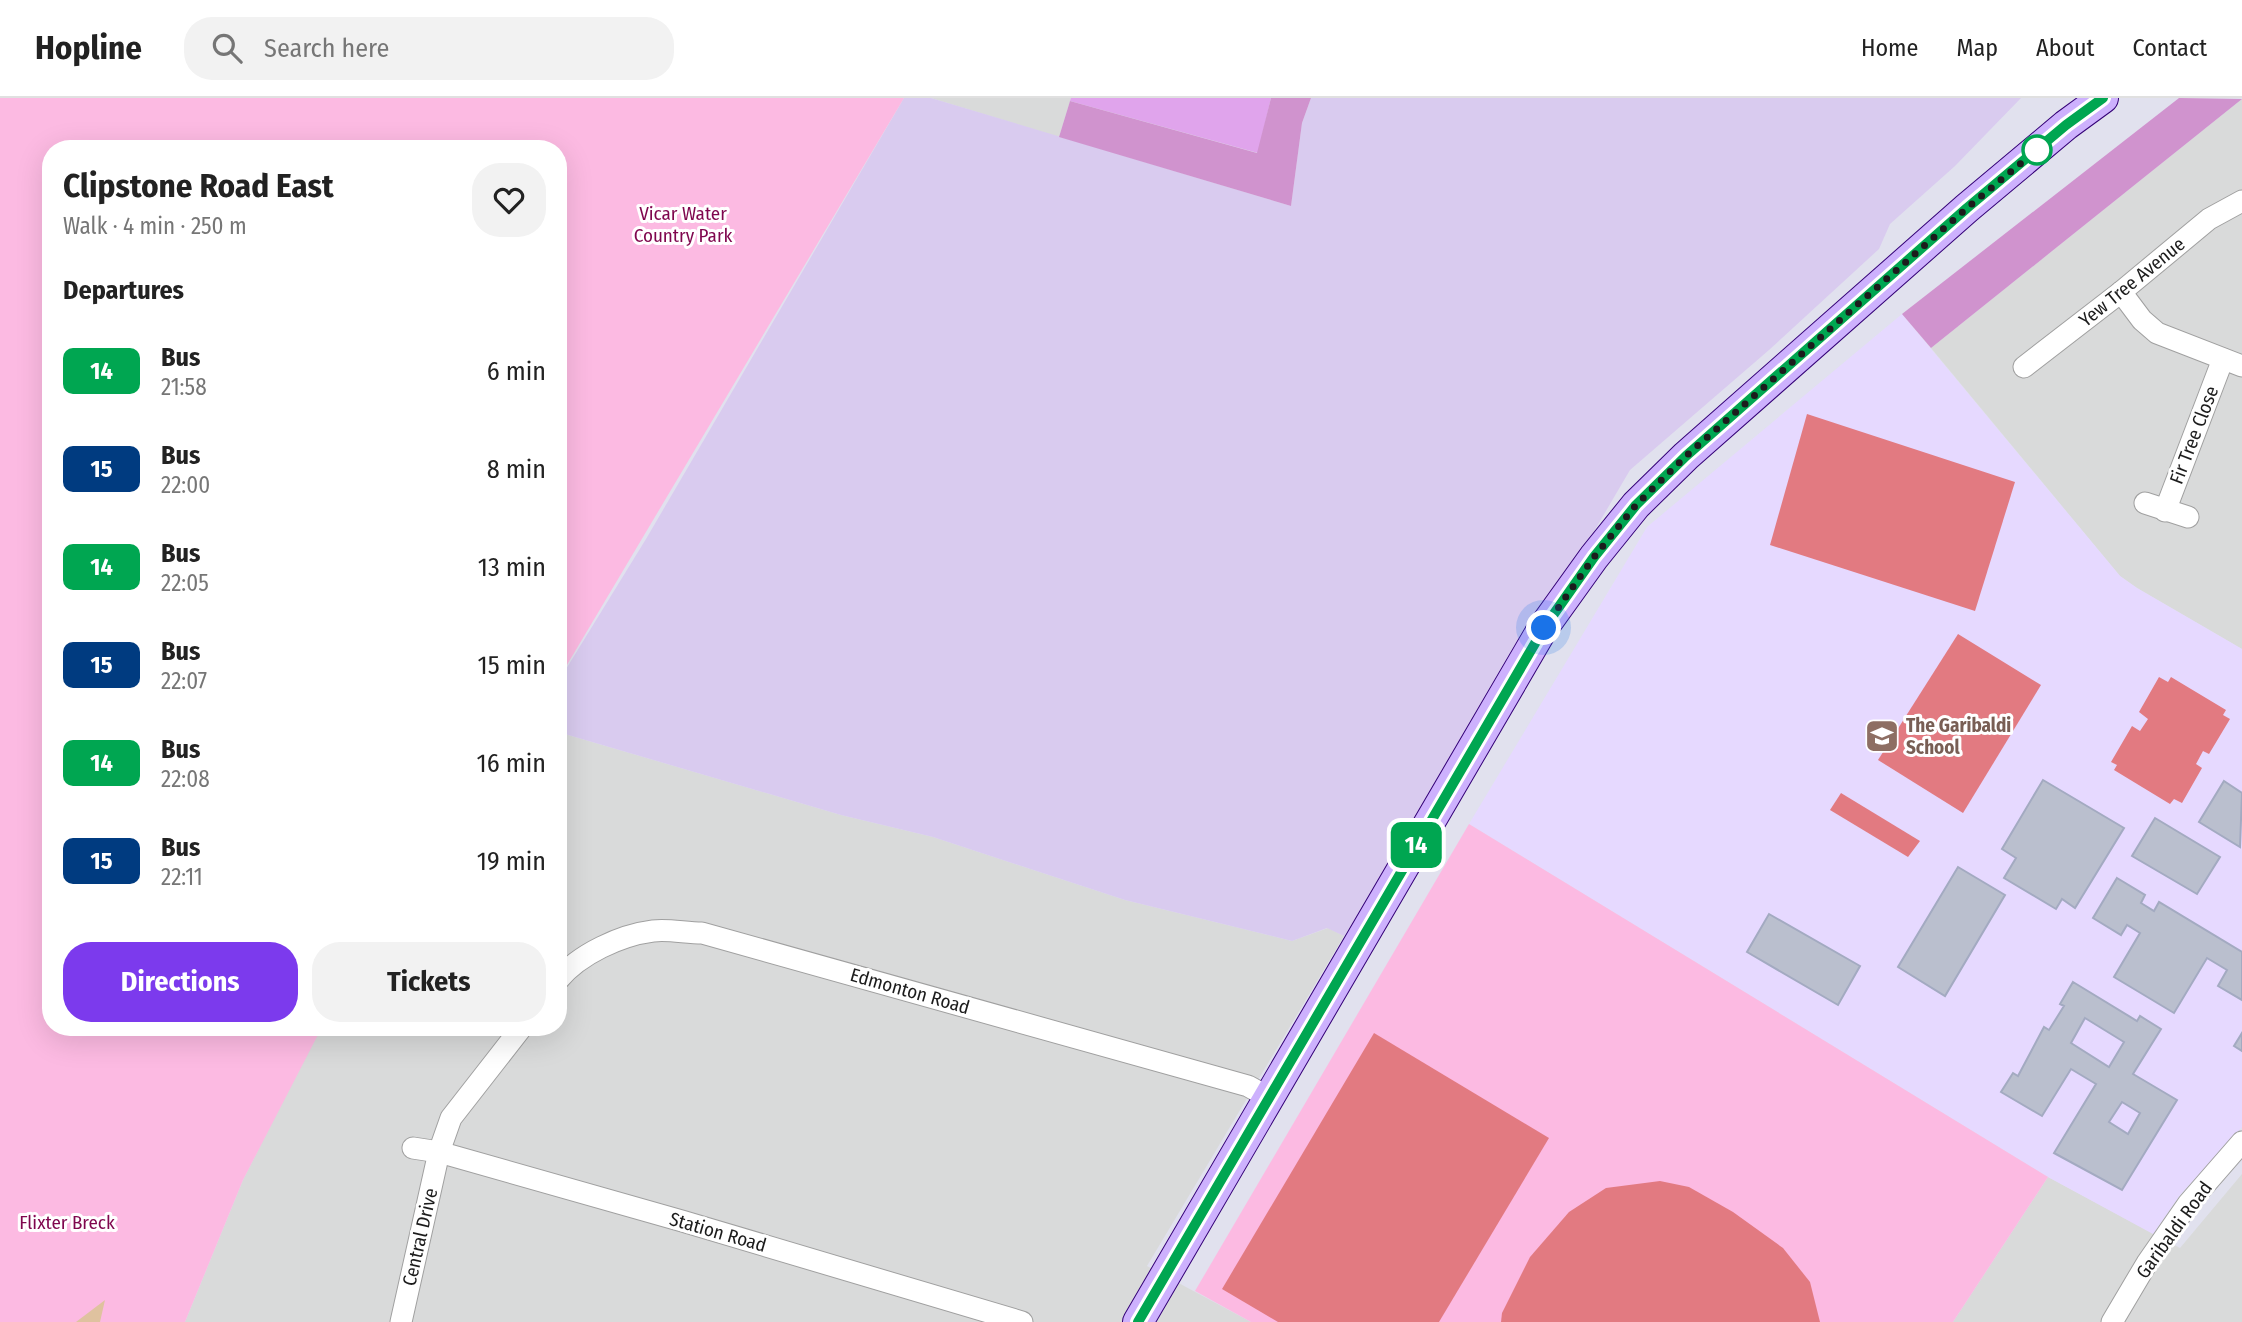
<!DOCTYPE html>
<html lang="en">
<head>
<meta charset="utf-8">
<style>
  :root { --surface:#fff; --page:#f2f2f2; --text:#222; --muted:#767676; --line:#e0e0e0; --accent:#7c3aed }
  body { margin:0; font-family:"Fira Sans Condensed",sans-serif; background:var(--page); color:var(--text); height:100vh; display:flex; flex-direction:column; font-size:26px; white-space:nowrap }
  * { box-sizing:border-box; margin:0 }
  p { font-size:23px; color:var(--muted) }
  .icon { flex:none; width:38px; height:38px; fill:none; stroke:currentColor; stroke-width:2; stroke-linecap:round; stroke-linejoin:round }
  .map { position:relative; flex:1; overflow:hidden }
  .details { position:absolute; left:42px; top:42px; width:525px; height:896px; display:flex; flex-direction:column; background:var(--surface); border-radius:28px; box-shadow:0 7px 28px #0002 }
  .details>* { flex:none }
  .badge { padding:0 14px; border-radius:10px; font-size:24px; line-height:46px }
  .you { position:absolute; width:35px; height:35px; margin:-18px; border:5px solid #fff; border-radius:50%; background:#1a73e8; box-shadow:0 0 0 10px #1a73e833 }
  .map>.badge { position:absolute; translate:-50% -50%; box-shadow:0 0 0 4px #fff }
  h2 { padding:0 21px; font-size:26px; line-height:63px }
  .round { display:grid; place-items:center; flex:none; width:74px; height:74px; border-radius:28px; background:var(--page) }
  .head { display:flex; align-items:center; justify-content:space-between; height:119px; padding:0 21px }
  h1 { font-size:33px; font-weight:700; line-height:52px }
  .primary-button { display:flex; gap:14px; margin-top:auto; padding:14px 21px }
  .primary-button a { flex:1; height:80px; border-radius:28px; background:var(--accent); color:#fff; font-size:28px; font-weight:700; line-height:80px; text-align:center }
  .primary-button a+a { background:var(--page); color:var(--text) }
  ul { padding:0; list-style:none }
  li { display:flex; align-items:center; gap:21px; height:98px; padding:0 21px }
  li div { flex:1 }
  li b { display:block; font-size:26px }
  li em { font-style:normal }
  li .badge { min-width:77px; font-weight:700; text-align:center }
  header { display:flex; align-items:center; gap:42px; box-sizing:border-box; height:98px; padding:0 35px; background:var(--surface); border-bottom:2px solid var(--line) }
  header strong { font-size:33px }
  nav { display:flex; gap:38px; margin-inline-start:auto; font-size:24px }
  .search { width:490px; height:63px; background:var(--page); display:flex; align-items:center; gap:18px; box-sizing:border-box; padding:0 24px; border-radius:28px; color:var(--muted); font-size:26px }
  .map>svg:first-child { display:block }
</style>
</head>
<body>
<header>
<strong>Hopline</strong>
<div class="search"><svg class="icon" aria-label="search" viewBox="0 0 24 24"><circle cx="10" cy="10" r="6"/><path d="M15 15l6 6"/></svg>Search here</div>
<nav><a>Home</a><a>Map</a><a>About</a><a>Contact</a></nav>
</header>
<div class="map">
<svg width="2242" height="1224" viewBox="0 0 2242 1224">
  <rect width="100%" height="100%" fill="#e1e1ee"/>
  <g fill="#d9dada">
    <polygon points="931,0 1071,0 1059,39"/>
    <polygon points="2242,1 2242,551 2137,490 2120,478 1931,250"/>
    <polygon points="558,634 841,717 933,739 1125,802 1292,843 1328,830 1344,838 1147,1168 1251,1224 185,1224 243,1082 320,929 558,929"/>
    <polygon points="2242,1076 2242,1224 1953,1224 2048,1079 2180,1150"/>
  </g>
  <polygon fill="#e6d9ff" points="1902,216 2120,478 2137,490 2242,551 2242,1029 2180,1097 2153,1136 2048,1079 1469,726 1647,429"/>
  <polygon fill="#d9cbef" points="904,0 931,0 1291,108 1302,25 1311,0 2021,0 1955,68 1890,126 1879,151 1769,252 1630,372 1451,677 1344,838 1327,830 1292,843 1125,802 933,739 841,717 558,634 558,584 646,441"/>
  <polygon fill="#e0a4ec" points="1071,0 1271,0 1258,55 1070,3"/>
  <g fill="#d093ce">
    <polygon points="1271,0 1311,0 1302,25 1291,108 1059,39 1070,3 1257,55"/>
    <polygon points="2179,0 2242,1 1931,250 1902,216"/>
  </g>
  <g fill="#fcbae2">
    <polygon points="0,0 904,0 558,582 558,51 51,51 51,929 322,929 243,1082 185,1224 0,1224"/>
    <polygon points="1469,726 2048,1079 1953,1224 1251,1224 1195,1193"/>
  </g>
  <g fill="#e27a81">
    <polygon points="1807,316 2015,384 1975,513 1770,447"/>
    <polygon points="1958,536 2041,587 1963,715 1878,662"/>
    <polygon points="2159,579 2168,584 2171,579 2226,612 2223,617 2230,621 2209,656 2203,653 2196,666 2202,670 2182,705 2174,701 2170,706 2114,672 2117,667 2111,664 2132,628 2140,633 2148,621 2139,614"/>
    <polygon points="1841,695 1920,743 1908,759 1830,712"/>
    <polygon points="1374,935 1549,1040 1439,1224 1278,1224 1222,1191"/>
    <polygon points="1660,1083 1689,1089 1733,1114 1783,1150 1810,1184 1820,1224 1501,1224 1502,1215 1530,1159 1569,1114 1606,1090"/>
  </g>
  <polygon fill="#dfc29f" points="105,1202 100,1224 76,1224"/>
  <g fill="#babfce" stroke="#a3aac1" stroke-width="2" fill-rule="evenodd">
    <polygon points="2043,682 2124,730 2075,810 2062,801 2056,811 2004,780 2016,760 2002,751"/>
    <polygon points="2224,683 2242,695 2240,749 2199,724"/>
    <polygon points="2155,720 2220,759 2197,796 2132,758"/>
    <polygon points="1958,769 2005,797 1945,898 1898,869"/>
    <polygon points="2117,780 2145,797 2141,805 2154,813 2159,804 2242,854 2242,902 2218,888 2227,872 2207,860 2174,915 2114,879 2140,835 2127,827 2121,837 2093,820"/>
    <polygon points="1769,816 1860,868 1838,907 1747,854"/>
    <path d="M2073 884 2137 923 2140 918 2161 931 2133 976 2177 1002 2122 1092 2054 1055 2096 986 2071 971 2042 1018 2001 994 2013 975 2018 978 2044 929 2049 932 2064 908 2060 906ZM2085 920 2124 944 2109 969 2071 945ZM2122 1004 2140 1015 2128 1036 2109 1024Z"/>
    <polygon points="2242,935 2242,953 2234,948"/>
  </g>
  <g fill="none" stroke-linecap="round" stroke-linejoin="round">
    <g stroke="#a0a0a0" stroke-width="23">
      <g id="minor">
        <polyline points="2121,194 2142,222 2157,235 2242,268"/>
        <polyline points="2024,269 2121,194 2209,121 2242,103"/>
        <polyline points="2145,405 2188,419"/>
        <polyline points="2165,413 2223,261"/>
        <path d="M558 882C579 856 621 837 653 833 668 831 686 835 702 835L1248 988 1268 999"/>
        <polyline points="413,1050 439,1054 682,1123 1022,1224"/>
        <polyline points="401,1224 439,1054 451,1020 522,929"/>
        <polyline points="2112,1224 2147,1165 2188,1106 2242,1044"/>
      </g>
    </g>
    <g stroke="#330076" stroke-width="32">
      <polyline id="secondary" points="1138,1224 1543,530 1594,459 1636,407 1686,358 1967,110 2066,27 2103,0"/>
    </g>
    <use href="#minor" stroke="#fff" stroke-width="21"/>
    <use href="#secondary" stroke="#cdb1fd" stroke-width="30"/>
  </g>
  <g fill="none" stroke-linecap="round" stroke-linejoin="round">
    <g stroke="#fff" stroke-width="16">
      <polyline id="line" points="1138,1224 1544,530 1594,459 1636,407 1686,358 1967,110 2066,27 2103,0"/>
    </g>
    <use href="#line" stroke="#00a651" stroke-width="10"/>
    <polyline stroke="#1c1c1c" stroke-width="7" stroke-dasharray="0 12.6" points="1544,530 1594,459 1636,407 1686,358 1967,110 2037,52"/>
  </g>
  <defs>
    <g id="school-square" transform="scale(1.75)"><rect x="-9" y="-9" width="18" height="18" rx="4" fill="#8d6e63" stroke="#fff"/><path d="M0-5L7-2L0 1L-7-2ZM-4 1L0 2.5L4 1V4Q0 6-4 4Z" fill="#fff"/></g>
  </defs>
  <g fill-rule="evenodd">
    <use href="#school-square" x="1882" y="638"/>
  </g>
  <circle fill="#fff" stroke="#00a651" stroke-width="3.5" cx="2037" cy="52" r="14"/>
  <g text-anchor="middle" dominant-baseline="central" stroke-width="6" stroke-linejoin="round" paint-order="stroke">
    <g font-size="19" fill="#7f064e" stroke="#fff">
      <text x="683" y="115">Vicar Water<tspan x="683" dy="22">Country Park</tspan></text>
      <text x="67" y="1124">Flixter Breck</text>
    </g>
    <g font-size="19" fill="#1c1c1c" stroke="#fff">
      <text transform="translate(2132 184) rotate(-39)">Yew Tree Avenue</text>
      <text transform="translate(2194 337) rotate(-69)">Fir Tree Close</text>
      <text transform="translate(910 893) rotate(16)">Edmonton Road</text>
      <text transform="translate(2174 1132) rotate(-54)">Garibaldi Road</text>
      <text transform="translate(718 1134) rotate(16)">Station Road</text>
      <text transform="translate(420 1139) rotate(-77)">Central Drive</text>
    </g>
    <g font-size="19" font-weight="bold" fill="#785e54" stroke="#fff" text-anchor="start">
      <text x="1906" y="627">The Garibaldi<tspan x="1906" dy="22">School</tspan></text>
    </g>
  </g>
</svg>
<div class="you" style="left:1544px;top:530px"></div>
<b class="badge" style="left:1416px;top:747px;background:#00a651;color:#fff">14</b>
<section class="details">
<div class="head"><div><h1>Clipstone Road East</h1><p>Walk · 4 min · 250 m</p></div><a class="round"><svg class="icon" aria-label="heart" viewBox="0 0 24 24"><path d="M12 20l-8-8c-3-5 5-10 8-4 3-6 11-1 8 4z"/></svg></a></div>
<h2>Departures</h2>
<ul>
<li><span class="badge" style="background:#00a651;color:#fff">14</span><div><b>Bus</b><p>21:58</p></div><em>6 min</em></li>
<li><span class="badge" style="background:#003b80;color:#fff">15</span><div><b>Bus</b><p>22:00</p></div><em>8 min</em></li>
<li><span class="badge" style="background:#00a651;color:#fff">14</span><div><b>Bus</b><p>22:05</p></div><em>13 min</em></li>
<li><span class="badge" style="background:#003b80;color:#fff">15</span><div><b>Bus</b><p>22:07</p></div><em>15 min</em></li>
<li><span class="badge" style="background:#00a651;color:#fff">14</span><div><b>Bus</b><p>22:08</p></div><em>16 min</em></li>
<li><span class="badge" style="background:#003b80;color:#fff">15</span><div><b>Bus</b><p>22:11</p></div><em>19 min</em></li>
</ul>
<div class="primary-button"><a>Directions</a><a>Tickets</a></div>
</section>
</div>
</body>
</html>
